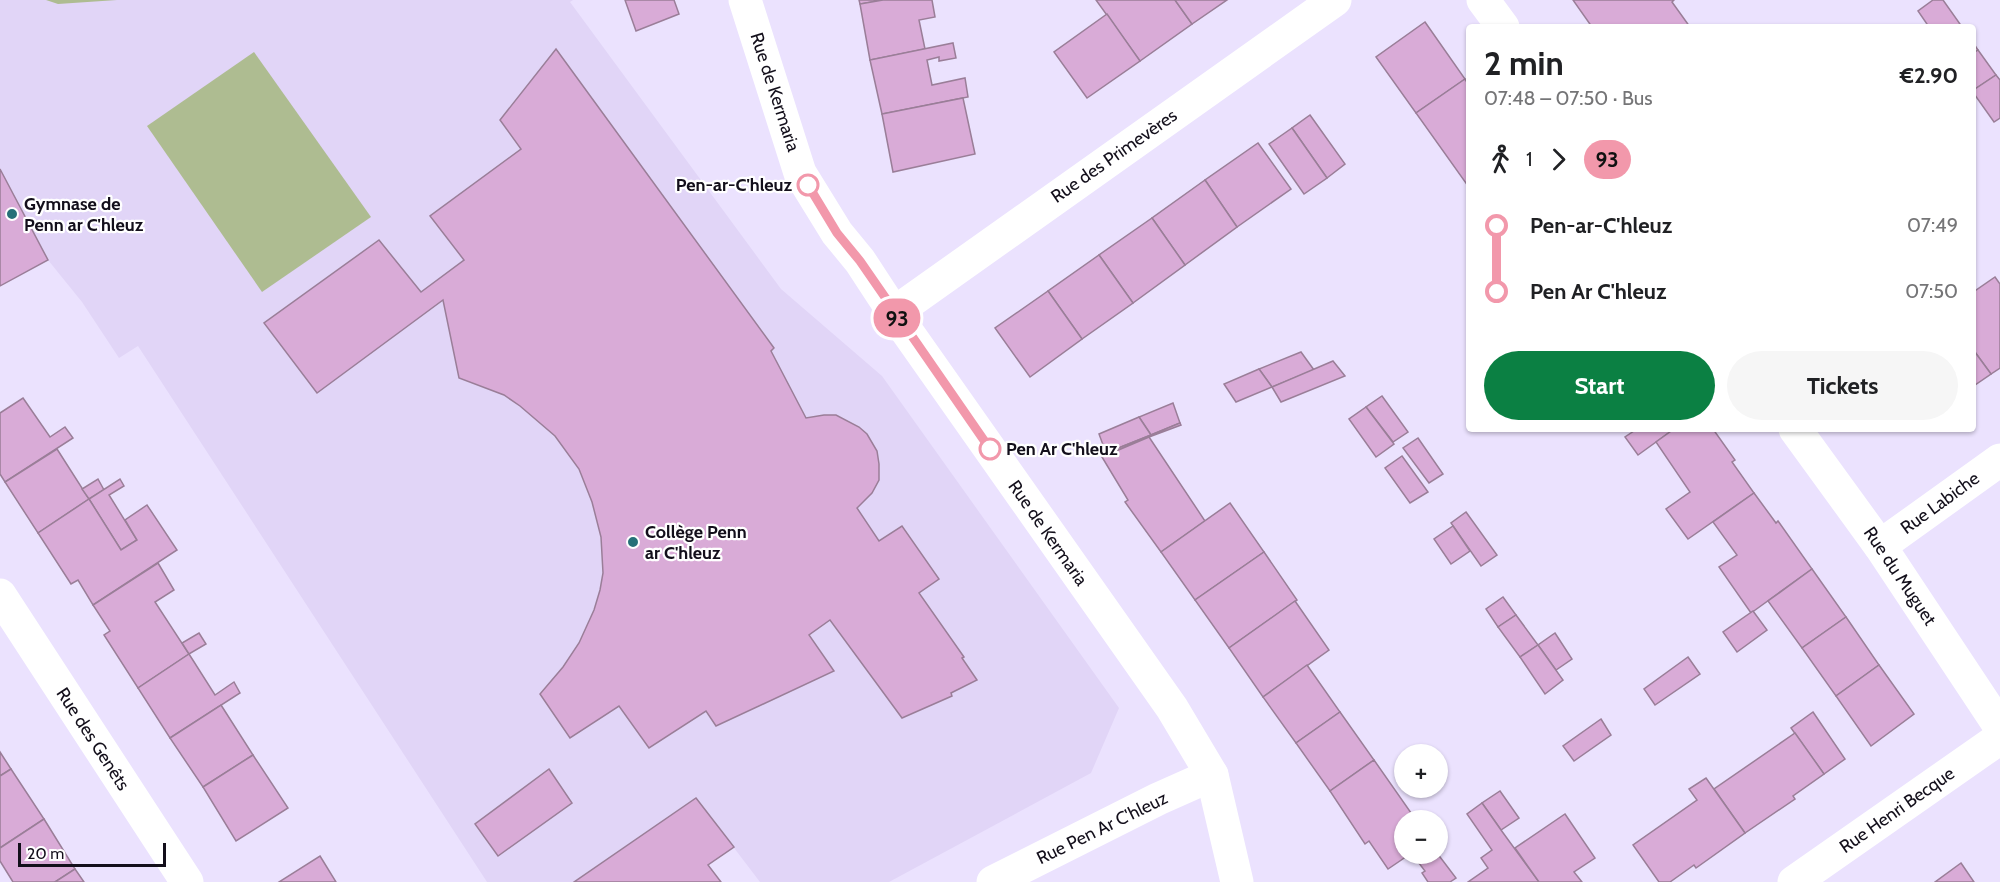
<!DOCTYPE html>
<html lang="en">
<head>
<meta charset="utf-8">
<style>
  :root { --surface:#fff; --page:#f6f6f6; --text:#202124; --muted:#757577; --accent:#0b8043 }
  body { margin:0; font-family:Cabin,sans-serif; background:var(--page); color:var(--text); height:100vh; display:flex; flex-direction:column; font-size:22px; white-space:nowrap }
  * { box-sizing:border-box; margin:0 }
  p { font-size:20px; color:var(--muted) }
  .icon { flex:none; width:33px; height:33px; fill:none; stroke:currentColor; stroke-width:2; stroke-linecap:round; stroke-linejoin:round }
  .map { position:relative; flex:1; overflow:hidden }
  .sheet { position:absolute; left:1466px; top:24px; width:510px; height:408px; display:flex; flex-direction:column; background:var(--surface); border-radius:6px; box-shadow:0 2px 4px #0004 }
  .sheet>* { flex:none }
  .badge { padding:0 12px; border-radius:20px; font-size:21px; line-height:39px }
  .buttons { position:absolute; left:1394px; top:744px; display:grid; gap:12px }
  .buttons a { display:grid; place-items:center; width:54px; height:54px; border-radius:50%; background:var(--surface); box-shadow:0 2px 4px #0004; font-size:30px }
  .scale { position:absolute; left:18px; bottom:15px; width:148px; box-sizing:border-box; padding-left:6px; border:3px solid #130f1b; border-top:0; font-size:16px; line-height:21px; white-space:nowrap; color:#130f1b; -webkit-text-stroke:4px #fff; paint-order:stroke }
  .map>.badge { position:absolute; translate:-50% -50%; box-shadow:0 0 0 3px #fff }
  .legs { display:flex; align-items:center; gap:9px; height:66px; padding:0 18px; font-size:20px }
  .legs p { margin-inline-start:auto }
  .summary { display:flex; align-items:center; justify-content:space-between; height:102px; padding:0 18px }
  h1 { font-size:33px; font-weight:700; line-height:45px }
  .button { display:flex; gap:12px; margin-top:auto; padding:12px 18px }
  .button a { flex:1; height:69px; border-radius:36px; background:var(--accent); color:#fff; font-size:24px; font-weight:700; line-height:69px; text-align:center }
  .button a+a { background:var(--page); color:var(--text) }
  ul { padding:0 18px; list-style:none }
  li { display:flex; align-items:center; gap:21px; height:66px; font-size:22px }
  li i { display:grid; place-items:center; width:9px; height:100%; margin:0 8px; background:currentColor }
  li i::after { content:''; width:15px; height:15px; margin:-8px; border:4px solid; border-radius:50%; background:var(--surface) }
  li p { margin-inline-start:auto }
  li:first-child i { background:linear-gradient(#0000 50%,currentColor 0) }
  li:last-child i { background:linear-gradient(currentColor 50%,#0000 0) }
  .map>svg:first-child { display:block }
</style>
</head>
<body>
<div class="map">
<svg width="2000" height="882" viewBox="0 0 2000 882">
  <rect width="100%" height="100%" fill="#ebe2fe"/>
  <polygon fill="#e1d5f7" points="0,0 573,0 570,2 781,289 882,376 1119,708 1091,773 889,882 760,882 696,798 574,882 487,882 138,346 119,358 82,302 48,260 0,169"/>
  <g fill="#aebc91">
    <polygon points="46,0 117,0 58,4"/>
    <polygon points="254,52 371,217 262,292 147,126"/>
  </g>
  <g fill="#d9abd7" stroke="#9a7e98" stroke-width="1.5">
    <polygon points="625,0 674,0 679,14 636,31"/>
    <polygon points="859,0 883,0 860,4"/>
    <polygon points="883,0 932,0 935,17 919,20 925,49 870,60 860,4"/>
    <polygon points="1096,0 1175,0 1192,24 1140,61"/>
    <polygon points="1175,0 1227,0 1192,24"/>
    <polygon points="1573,0 1674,0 1672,2 1690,27 1592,27"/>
    <polygon points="1933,0 1943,0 1960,24 1955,27 1929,27 1918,11"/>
    <polygon points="1107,14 1140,61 1087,98 1054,52"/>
    <polygon points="1425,22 1465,79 1416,113 1376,57"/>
    <polygon points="1972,41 1978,50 1972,54"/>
    <polygon points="953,43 956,58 939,61 939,57 927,60 932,85 965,78 968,97 882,114 870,60"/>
    <polygon points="556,49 774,348 771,351 806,418 824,415 836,415 859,427 867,434 877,451 879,464 879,480 872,493 857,508 879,541 902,526 939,579 919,593 964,657 962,658 977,680 951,693 952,696 902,718 830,620 809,635 834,671 716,726 706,711 649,748 619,706 570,738 540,694 563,667 579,643 594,610 600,590 603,573 601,537 592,502 579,469 555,436 520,406 504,395 459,378 443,300 317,393 264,323 379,240 421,292 464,260 430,216 521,149 500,120"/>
    <polygon points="1978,50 1996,75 1972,91 1972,54"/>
    <polygon points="1996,75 2000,80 2000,118 1994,122 1972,91"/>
    <polygon points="1465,79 1468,84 1468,186 1416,113"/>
    <polygon points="963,98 975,154 893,172 882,114"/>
    <polygon points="1310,115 1345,164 1327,178 1292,128"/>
    <polygon points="1292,128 1327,178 1304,194 1269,144"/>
    <polygon points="1258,143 1291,189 1237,227 1205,180"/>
    <polygon points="0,169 48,260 0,286"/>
    <polygon points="1205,180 1237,227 1185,265 1152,218"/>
    <polygon points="1152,218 1185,265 1133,303 1099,255"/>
    <polygon points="1099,255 1133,303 1082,339 1048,291"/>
    <polygon points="1995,277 2000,284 2000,368 1991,374 1972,348 1972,293"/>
    <polygon points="1048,291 1082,339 1030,377 995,328"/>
    <polygon points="1972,348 1991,374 1972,387"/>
    <polygon points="1301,352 1314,370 1272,387 1259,369"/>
    <polygon points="1333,361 1345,376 1281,402 1272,387"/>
    <polygon points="1259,369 1272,387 1236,402 1224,384"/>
    <polygon points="1382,396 1408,432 1393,442 1366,407"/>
    <polygon points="23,398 50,437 65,427 73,438 5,482 0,474 0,413"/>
    <polygon points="1173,403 1180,423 1151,435 1139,417"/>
    <polygon points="1366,407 1394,444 1376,457 1349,419"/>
    <polygon points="1139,417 1151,435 1106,453 1099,434"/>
    <polygon points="1180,423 1181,425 1149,437 1151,435"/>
    <polygon points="1637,429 1674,429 1638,455 1625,437"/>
    <polygon points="1674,429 1713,429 1735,460 1732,462 1754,493 1688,539 1666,509 1690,492 1656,442"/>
    <polygon points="1151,435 1149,437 1102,457 1106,453"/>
    <polygon points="1149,437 1205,521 1161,552 1125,502 1128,500 1102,457"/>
    <polygon points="1418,438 1443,474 1429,483 1403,448"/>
    <polygon points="57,449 89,499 38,533 5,482"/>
    <polygon points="1402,456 1428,492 1410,503 1385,468"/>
    <polygon points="98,479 104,490 89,499 82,489"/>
    <polygon points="120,479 124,486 109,495 137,540 121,550 89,499"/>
    <polygon points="1754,493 1776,523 1778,521 1812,569 1751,613 1719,567 1737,555 1713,522"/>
    <polygon points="89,499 121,550 137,540 125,520 147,505 177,550 93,605 78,580 71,584 38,533"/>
    <polygon points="1230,503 1264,552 1195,600 1161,552"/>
    <polygon points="1466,512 1497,555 1481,566 1451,523"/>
    <polygon points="1453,526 1470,551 1451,564 1434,539"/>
    <polygon points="1264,552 1297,600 1229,648 1195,600"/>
    <polygon points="158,563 174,590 155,602 189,654 138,688 104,635 110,631 93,605"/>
    <polygon points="1812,569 1846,617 1802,648 1768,601"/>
    <polygon points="1503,597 1516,615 1498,627 1486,609"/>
    <polygon points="1295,601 1329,650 1263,697 1229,648"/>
    <polygon points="1753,611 1767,630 1737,652 1723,632"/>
    <polygon points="1516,615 1538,645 1520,657 1498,627"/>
    <polygon points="1846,617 1879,665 1836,696 1802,648"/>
    <polygon points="199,633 206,644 189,654 182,643"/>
    <polygon points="1555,633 1572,659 1556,670 1538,645"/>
    <polygon points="1538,645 1563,680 1545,694 1520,657"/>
    <polygon points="189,654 215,695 234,682 240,693 170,738 138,688"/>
    <polygon points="1688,657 1700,674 1655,705 1644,689"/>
    <polygon points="1307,665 1340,712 1296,743 1263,697"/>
    <polygon points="1879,665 1914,714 1871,746 1836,696"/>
    <polygon points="221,705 253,755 203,787 170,738"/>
    <polygon points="1340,712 1374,760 1330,791 1296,743"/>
    <polygon points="1813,712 1845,759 1824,774 1791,728"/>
    <polygon points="1601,719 1611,735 1574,761 1563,746"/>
    <polygon points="1795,733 1824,774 1793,796 1795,799 1745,833 1714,789"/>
    <polygon points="0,752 11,769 0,776"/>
    <polygon points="253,755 288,808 236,841 203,787"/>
    <polygon points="1374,760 1416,820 1404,820 1404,854 1410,854 1388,869 1369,841 1365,844 1330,791"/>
    <polygon points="11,769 44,819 0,848 0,776"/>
    <polygon points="549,769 572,803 498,856 475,824"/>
    <polygon points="1706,778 1745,833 1696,868 1694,865 1670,882 1659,882 1633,845 1697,800 1689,789"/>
    <polygon points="1500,791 1519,818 1501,830 1482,803"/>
    <polygon points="696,798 734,847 708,865 721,882 574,882"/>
    <polygon points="1482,803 1501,830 1539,882 1468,882 1488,868 1481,858 1492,850 1467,814"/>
    <polygon points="1565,814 1595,858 1574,872 1582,882 1539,882 1515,848"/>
    <polygon points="44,819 75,869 55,882 13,882 0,861 0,848"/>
    <polygon points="1437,853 1456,878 1450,882 1428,882 1422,873 1425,871 1412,854"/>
    <polygon points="320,856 336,882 279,882"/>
    <polygon points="1961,863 1974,882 1935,882"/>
    <polygon points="75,869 84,882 55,882"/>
  </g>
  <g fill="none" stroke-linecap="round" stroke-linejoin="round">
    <g stroke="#fff" stroke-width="33">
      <polyline points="745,0 800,173 837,233 860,261 894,313 1172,708 1212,775 1237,882"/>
      <polyline points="1483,0 1503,27"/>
      <polyline points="894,313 1335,0"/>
      <polyline points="1795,429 1880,546 2000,727"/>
      <polyline points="1880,546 2000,460"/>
      <polyline points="0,595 187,882"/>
      <polyline points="993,882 1158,799 1212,775"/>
      <polyline points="1794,882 2000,738"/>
    </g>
  </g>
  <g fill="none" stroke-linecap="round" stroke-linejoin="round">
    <g stroke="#fff" stroke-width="14">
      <polyline id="line-1" points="808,185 837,233 860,261 990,449"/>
    </g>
    <use href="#line-1" stroke="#f298ab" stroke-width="9"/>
  </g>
  <g fill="#fff" stroke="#f298ab" stroke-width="3">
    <circle cx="808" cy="185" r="10"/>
    <circle cx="990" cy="449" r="10"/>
  </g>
  <g fill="#267078" stroke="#fff" stroke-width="2">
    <circle cx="12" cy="214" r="6"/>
    <circle cx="633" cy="542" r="6"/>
  </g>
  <g text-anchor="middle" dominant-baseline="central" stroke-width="4.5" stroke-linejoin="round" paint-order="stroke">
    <g font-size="18" fill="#130f1b" stroke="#fff">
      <text transform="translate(775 92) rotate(72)">Rue de Kermaria</text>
      <text transform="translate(1114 156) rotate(-35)">Rue des Primevères</text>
      <text transform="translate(1940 503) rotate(-36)">Rue Labiche</text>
      <text transform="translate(1048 533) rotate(55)">Rue de Kermaria</text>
      <text transform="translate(1900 576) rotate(56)">Rue du Muguet</text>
      <text transform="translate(93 739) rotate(57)">Rue des Genêts</text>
      <text transform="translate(1897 810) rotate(-35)">Rue Henri Becque</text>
      <text transform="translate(1102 828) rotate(-26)">Rue Pen Ar C'hleuz</text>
    </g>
    <g font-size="18" font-weight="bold" fill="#130f1b" stroke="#fff" text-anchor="end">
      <text x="792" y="185">Pen-ar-C'hleuz</text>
      <text x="1006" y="449" text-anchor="start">Pen Ar C'hleuz</text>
    </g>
    <g font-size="18" font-weight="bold" fill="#130f1b" stroke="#fff" text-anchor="start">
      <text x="24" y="204">Gymnase de<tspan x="24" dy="21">Penn ar C'hleuz</tspan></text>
      <text x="645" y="532">Collège Penn<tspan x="645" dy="21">ar C'hleuz</tspan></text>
    </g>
  </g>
</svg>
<div class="buttons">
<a>+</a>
<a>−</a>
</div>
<div class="scale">20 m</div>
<b class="badge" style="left:897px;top:318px;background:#f298ab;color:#111">93</b>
<section class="sheet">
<div class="summary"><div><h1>2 min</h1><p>07:48 – 07:50 · Bus</p></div><b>€2.90</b></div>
<div class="legs"><svg class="icon" aria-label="walk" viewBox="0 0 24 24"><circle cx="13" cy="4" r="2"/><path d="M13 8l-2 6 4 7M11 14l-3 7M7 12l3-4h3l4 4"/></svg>1<svg class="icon" aria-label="forward" viewBox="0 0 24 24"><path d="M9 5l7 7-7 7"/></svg><b class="badge" style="background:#f298ab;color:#111">93</b></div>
<ul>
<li><i style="color:#f298ab"></i><b>Pen-ar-C'hleuz</b><p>07:49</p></li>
<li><i style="color:#f298ab"></i><b>Pen Ar C'hleuz</b><p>07:50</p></li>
</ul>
<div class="button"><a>Start</a><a>Tickets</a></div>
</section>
</div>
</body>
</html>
